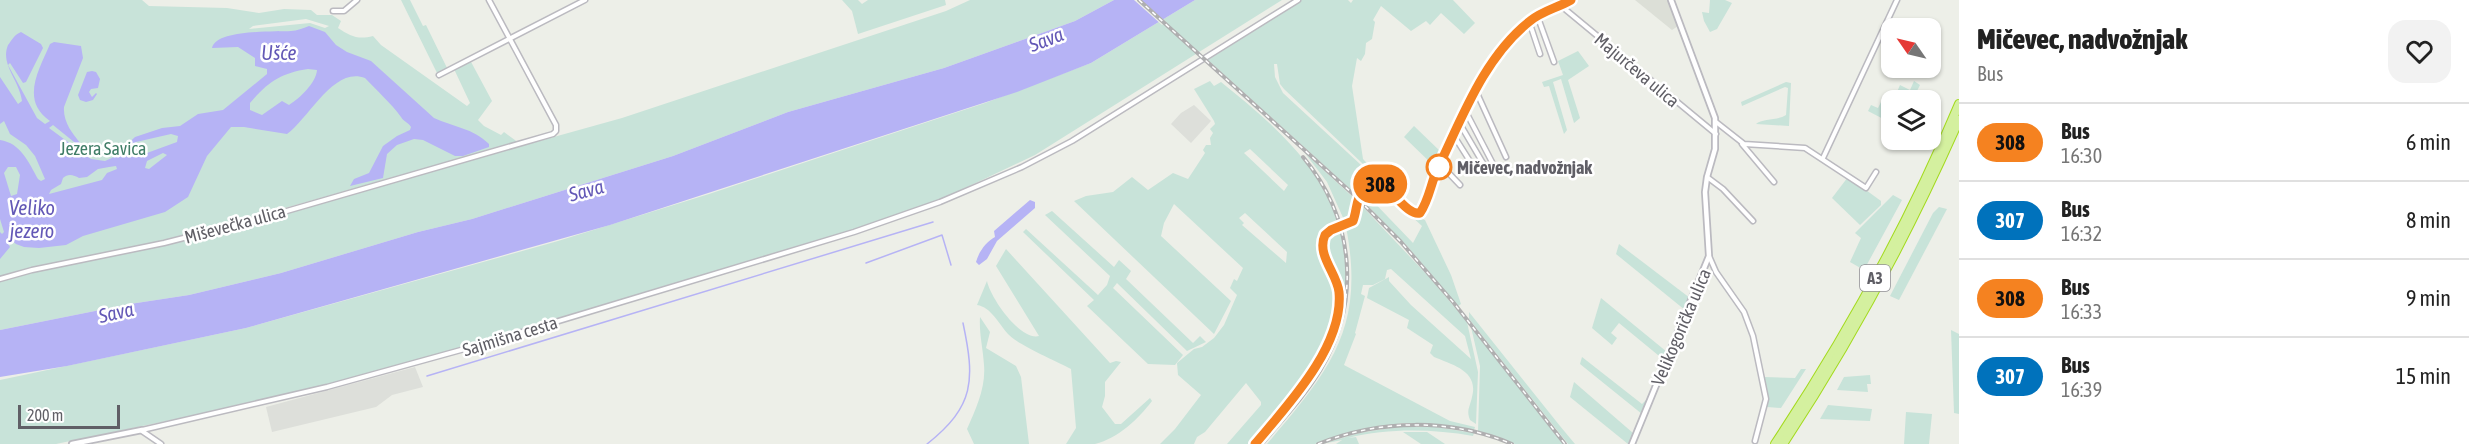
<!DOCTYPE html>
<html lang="en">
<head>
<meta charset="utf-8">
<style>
  :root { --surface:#fff; --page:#f2f2f2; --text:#222; --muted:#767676; --line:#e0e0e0 }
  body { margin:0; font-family:"Asap Condensed",sans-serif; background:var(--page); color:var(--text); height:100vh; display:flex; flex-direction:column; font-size:22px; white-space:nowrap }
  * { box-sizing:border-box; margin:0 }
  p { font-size:20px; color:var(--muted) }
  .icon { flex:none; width:33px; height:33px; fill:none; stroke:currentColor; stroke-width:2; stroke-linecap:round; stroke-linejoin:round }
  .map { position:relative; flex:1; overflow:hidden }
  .sheet { display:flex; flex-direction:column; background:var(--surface); width:510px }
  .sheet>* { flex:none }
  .badge { padding:0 12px; border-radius:20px; font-size:21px; line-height:39px }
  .needle { width:39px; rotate:304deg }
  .tools { position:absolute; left:1881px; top:18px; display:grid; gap:12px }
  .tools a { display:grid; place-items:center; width:60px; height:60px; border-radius:12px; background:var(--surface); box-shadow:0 2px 4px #0004; font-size:30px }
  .scale { position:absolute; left:18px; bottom:15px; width:102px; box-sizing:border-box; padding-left:6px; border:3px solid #605f66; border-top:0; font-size:16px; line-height:21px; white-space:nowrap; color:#605f66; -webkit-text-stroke:4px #fff; paint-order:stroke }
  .map>.badge { position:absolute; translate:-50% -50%; box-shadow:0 0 0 3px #fff }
  .round { display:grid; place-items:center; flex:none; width:63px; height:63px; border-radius:18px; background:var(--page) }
  .headline { display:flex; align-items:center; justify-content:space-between; height:102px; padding:0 18px }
  h1 { font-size:28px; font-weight:800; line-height:45px }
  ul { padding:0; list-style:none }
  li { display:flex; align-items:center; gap:18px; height:78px; padding:0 18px; border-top:2px solid var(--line) }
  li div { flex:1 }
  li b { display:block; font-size:22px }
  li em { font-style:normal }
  li .badge { min-width:66px; font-weight:700; text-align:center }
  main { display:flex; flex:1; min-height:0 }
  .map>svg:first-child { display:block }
</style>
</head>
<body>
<main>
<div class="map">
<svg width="1959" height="444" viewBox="0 0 1959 444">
  <rect width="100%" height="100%" fill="#edefe8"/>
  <g fill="#dddfda">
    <polygon points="1194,105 1211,121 1191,143 1171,124 1181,113"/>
    <polygon points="415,367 423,387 392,395 376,407 272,432 266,407"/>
  </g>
  <polygon fill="#dcdfd7" points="1635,0 1669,0 1678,26 1672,30"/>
  <g fill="#c8e3d9" fill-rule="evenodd">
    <path d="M0 0H142L149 6 227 8 259 13 284 9 311 10 317 15H332L341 21 338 28C350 36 358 40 373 36L381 45 467 106 470 103 454 69 470 60 492 101 478 120 484 126 501 135 504 132 519 143C354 186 193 240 25 269L24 272 0 278ZM306 19 329 26 325 28 310 23 249 29 253 26Z"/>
    <polygon points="401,0 410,0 423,26 426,25 448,70 438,75"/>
    <polygon points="842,0 858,0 862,4 868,0 945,0 946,5 858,34 852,11"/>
    <polygon points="970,0 1114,0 1075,21 944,68 788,112 673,156 472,219 418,232 281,273 189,295 130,304 0,330 0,281 33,272 194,237 622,118 946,11"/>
    <polygon points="1195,0 1282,0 1035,155 942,199 854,230 479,343 327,385 248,404 56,444 0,444 0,380 246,328 558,241 709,194 985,103 1091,63"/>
    <polygon points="1302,0 1348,0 1351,3 1353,0 1453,0 1475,23 1464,34 1441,13 1430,25 1426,21 1411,31 1381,6 1373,20 1375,22 1372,39 1366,43 1365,54 1361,61 1357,58 1352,86 1363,159 1402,201 1284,89 1280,84 1277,64 1274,64 1275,77 1283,93 1373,176 1375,180 1365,184 1358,196 1208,60"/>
    <polygon points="1710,0 1725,0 1732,3 1717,29 1710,32 1704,21 1702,12 1709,13"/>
    <polygon points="1578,51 1589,66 1568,80 1580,118 1574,123 1561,79 1553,82 1567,130 1564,134 1549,86 1544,87 1542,82 1563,75 1558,61"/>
    <path d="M1210 81 1214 86 1221 82C1267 119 1323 165 1338 225L1326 230 1318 243C1323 259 1334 274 1336 290 1343 344 1283 406 1251 444H1227L1261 405V402L1246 383 1205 432 1197 437 1194 444H1160L1175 429 1201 395 1178 375 1177 363 1194 349 1202 347 1214 338 1224 325 1237 295 1230 288 1234 279 1237 281 1243 268 1174 204 1164 223 1161 236 1231 301 1214 334 1074 201 1086 196 1113 192 1132 177 1148 190 1173 173 1188 179 1205 153 1203 150 1206 145H1211L1210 138 1213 133 1210 129 1215 124 1214 121 1194 89ZM1250 149 1288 185 1284 191 1244 153ZM1245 213 1287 252 1286 263 1242 225 1244 223 1239 218Z"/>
    <polygon points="1914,81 1920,85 1913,99 1897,92 1900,85 1910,90"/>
    <path d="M1786 82 1791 83 1789 126 1756 124C1762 118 1777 121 1786 115L1788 88 1785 87 1742 106 1741 102Z"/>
    <polygon points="1884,96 1893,100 1889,107 1891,108 1891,123 1868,111 1871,105 1878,108"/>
    <polygon points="1414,126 1442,153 1435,167 1404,137"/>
    <path d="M1304 152 1356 200C1355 209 1353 218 1345 222L1327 182Z"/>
    <polygon points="1848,177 1881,201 1881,205 1860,225 1832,198"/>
    <polygon points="1364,192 1413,243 1422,226 1408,213 1425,220 1451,275 1461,304 1458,306 1408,247 1362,200"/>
    <polygon points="1893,195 1902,200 1864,270 1850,262 1861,238 1855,233"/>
    <path d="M1360 204 1431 279 1467 322 1478 372 1476 424 1470 420C1466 410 1470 407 1472 397 1479 371 1453 365 1434 357L1430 353 1433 345 1407 328 1409 320 1367 298 1369 288 1389 277V281L1411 305 1471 359 1465 336 1391 269 1387 270 1385 279 1373 285H1363L1361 294 1365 296 1355 333 1356 334 1344 365 1450 421 1475 427 1474 430 1437 424 1403 423 1346 433 1315 444H1267C1329 371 1366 329 1346 227L1356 221Z"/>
    <polygon points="1939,207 1947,209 1899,300 1890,296 1933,213"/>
    <polygon points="1052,211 1114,267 1119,260 1131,271 1126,279 1193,343 1200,336 1206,342 1187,351 1117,283 1113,288 1183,355 1175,365 1148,364 1087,306 1094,300 1023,232 1026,229 1098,295 1107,285 1110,276 1045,215"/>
    <path d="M1340 228C1364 323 1317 377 1260 444H1256L1323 355 1341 299 1326 253 1324 242 1328 235Z"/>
    <polygon points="1619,244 1690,298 1685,310 1616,254"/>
    <path d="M1006 249 1110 363 1116 361 1121 362 1105 382V396L1102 407 1115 424H1121L1150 398 1152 401C1138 419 1119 438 1095 444 1086 444 1075 444 1066 444L1076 428 1071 369C1056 361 1018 345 1008 334 999 324 991 307 977 305L987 281C990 297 1020 341 1039 336L996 266Z"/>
    <polygon points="1601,298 1667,352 1664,360 1619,323 1611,333 1617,338 1612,345 1592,328"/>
    <polygon points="1469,312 1560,426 1575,444 1568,444 1473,324 1469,319"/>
    <path d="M980 317 990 332 986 348 1016 366 1021 377 1029 444H974L967 429C976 409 986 387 984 365 983 348 979 334 980 317Z"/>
    <polygon points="1471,327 1563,444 1515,444 1478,431 1480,366"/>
    <polygon points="1951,330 1959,334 1959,414 1954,413"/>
    <polygon points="1582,357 1642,404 1649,397 1642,414 1580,364"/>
    <polygon points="1801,369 1806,369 1781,408 1767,407 1764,377 1795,378"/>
    <polygon points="1870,375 1871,384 1867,384 1868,392 1837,390 1844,377"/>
    <polygon points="1574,382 1633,433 1628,444 1570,397"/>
    <polygon points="1828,405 1872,409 1870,421 1820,419"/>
    <polygon points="1906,412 1932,414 1929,444 1904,444"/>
    <path d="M1396 427H1436L1474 433 1473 436C1432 429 1389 428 1348 438L1356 437 1359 444H1336L1342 440 1322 444 1359 433Z"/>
    <polygon points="1403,432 1427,432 1445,444 1421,444"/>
  </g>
  <g fill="#b6b3f5" fill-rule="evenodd">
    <polygon points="1114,0 1195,0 1091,63 1017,92 610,225 246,328 67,366 0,377 0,330 130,304 189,295 281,273 418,232 472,219 673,156 788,112 944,68 1075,21"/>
    <path d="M309 26 325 32 336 45 347 52 371 61 434 118C453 127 473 128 489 144V147L463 156H455L423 140 414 139 397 145 387 154 383 178 350 186 354 179 369 173 383 146 397 136 410 130 411 127C408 122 404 122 401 117 391 103 377 91 365 78 334 66 310 117 287 134L244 127H231L207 156 188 197 165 212 83 236 66 245 39 248 24 247 16 244 9 238 6 240 10 247 0 259V232L2 234 4 232 0 219V140C21 143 29 163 38 179L41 181 45 179 35 156 26 145 10 134 4 121 0 124V77L18 104 22 101C19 79 0 65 8 45 12 40 14 35 21 32L41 44 43 48 26 82 23 83 10 63 8 65 37 118 45 124 50 121C20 100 39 70 50 44L54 42 81 46 83 58 64 107C63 122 72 133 81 144L79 146 53 125 49 128 91 159 105 161 114 157 135 137 162 128 180 126 198 114 223 110 267 74V69L255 66V58L238 47 212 48C216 29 275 32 291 31 297 31 303 28 309 26ZM308 69 317 70C316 83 300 98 289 105L282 101 262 115 250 110V103C268 82 281 73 308 69ZM171 134 178 136 177 142 136 157 126 155 125 150 136 142ZM163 153 167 155 149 169 145 168 147 161ZM8 167H16L20 175 17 194 11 196 4 173ZM109 167 116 166 117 169 107 173 102 180 49 194 51 190 61 184 63 178C68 173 74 175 79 178L87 177 98 169Z"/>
    <polygon points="92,71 96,72 100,79 98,88 91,89 89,92 92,97 96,93 97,94 93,100 86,102 80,100 78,95 87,72"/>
    <path d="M1030 200 1035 202V208L997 241 987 259 979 265 976 262C979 251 987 241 995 237L994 231Z"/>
  </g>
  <polygon fill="#edefe8" points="1134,0 1141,0 1166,22 1162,25"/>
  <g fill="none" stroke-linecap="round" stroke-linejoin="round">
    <g stroke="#b6b3f5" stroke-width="1.5">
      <polyline points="866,263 942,235 951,265"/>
      <polyline points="427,376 933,222"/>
      <path d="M927 444C975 406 975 380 963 323"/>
    </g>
    <g stroke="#bbbac0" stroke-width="7">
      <g id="minor">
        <polyline points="1560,5 1716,134"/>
        <polyline points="333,11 344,11 357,0"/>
        <polyline points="1537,15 1554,62"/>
        <polyline points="1529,21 1540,54"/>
        <polyline points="439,75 585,0"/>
        <polyline points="1476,91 1506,157"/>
        <polyline points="1466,112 1493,164"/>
        <polyline points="1716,122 1744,144 1805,148 1866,188 1876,172"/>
        <polyline points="1460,124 1487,170"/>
        <polyline points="1454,136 1473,166"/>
        <polyline points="1742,144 1774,182"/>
        <polyline points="1823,158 1897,0"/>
        <polyline points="1440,164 1460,185"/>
        <polyline points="1707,177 1723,189 1753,221"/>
        <polyline points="1709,256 1716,272 1744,312 1753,336 1766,399 1755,441"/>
        <polyline points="0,279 32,270 164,243 266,217 553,134 556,131 556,125 489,0"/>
        <polyline points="142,430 327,387 479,345 854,232 940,202 1022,167 1072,141 1298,0"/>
        <polyline points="142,431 161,444"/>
      </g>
    </g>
    <g stroke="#bbbac0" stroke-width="8">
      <g id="tertiary">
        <polyline points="72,444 142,430"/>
        <polyline points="1632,444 1709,256 1705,192 1707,177 1715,149 1715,118 1671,0"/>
      </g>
    </g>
    <g stroke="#bab9bf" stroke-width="8">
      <g id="secondary">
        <path d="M1345 225 1354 219 1363 189 1375 183C1393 186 1403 216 1421 213 1429 200 1431 184 1438 170 1460 121 1490 44 1537 15 1548 9 1560 6 1571 0"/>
        <path d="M1255 444C1286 406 1344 345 1339 292 1337 275 1323 261 1322 244L1326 234 1340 227"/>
      </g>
    </g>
    <g stroke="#a3da1e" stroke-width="10">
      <g id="motorway">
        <path d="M1775 444C1846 337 1909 223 1959 104"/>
        <path d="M1783 444C1851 341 1909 233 1959 120"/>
      </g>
    </g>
    <use href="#minor" stroke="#fff" stroke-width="4"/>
    <use href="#tertiary" stroke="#fff" stroke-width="4.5"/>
    <use href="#secondary" stroke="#fff" stroke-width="5"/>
    <use href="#motorway" stroke="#d4f09f" stroke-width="8"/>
    <g stroke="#afafb0" stroke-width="4">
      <g id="rail">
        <polyline points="1139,0 1353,194 1401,242 1453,302 1565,444"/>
        <path d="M1262 444C1282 420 1305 396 1321 369 1362 300 1354 218 1303 157"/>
        <path d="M1318 444C1380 419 1450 418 1512 444"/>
      </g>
    </g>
    <use href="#rail" stroke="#fff" stroke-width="1.5" stroke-dasharray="4.5" stroke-linecap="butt"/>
  </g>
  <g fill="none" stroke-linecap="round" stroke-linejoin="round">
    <g stroke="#fff" stroke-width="14">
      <path id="line" d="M1255 444C1287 406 1344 346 1339 292 1337 273 1316 255 1325 235L1331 230 1353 221C1357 211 1356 198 1363 190 1382 164 1402 217 1420 213 1429 200 1431 183 1437 170 1462 118 1484 57 1530 21 1542 11 1557 8 1571 0"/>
    </g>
    <use href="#line" stroke="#f58220" stroke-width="9"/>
  </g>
  <circle fill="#fff" stroke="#f58220" stroke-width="3" cx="1439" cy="167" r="12"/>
  <g text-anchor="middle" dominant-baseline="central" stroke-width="5" stroke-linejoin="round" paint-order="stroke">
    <rect fill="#fff" stroke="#908f94" stroke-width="1.5" x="1860" y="265" width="30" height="26" rx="4.5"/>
    <g font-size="16" font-weight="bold" fill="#605f66">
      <text x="1875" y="278">A3</text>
    </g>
    <g font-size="18" fill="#605f66" stroke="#fff">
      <text transform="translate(1637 70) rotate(40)">Majurčeva ulica</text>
      <text transform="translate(235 224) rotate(-15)">Miševečka ulica</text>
      <text transform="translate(1681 327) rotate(-67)">Velikogorička ulica</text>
      <text transform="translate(510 336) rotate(-17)">Sajmišna cesta</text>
    </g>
    <g font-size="18" fill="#407d67" stroke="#fff">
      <text x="103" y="148">Jezera Savica</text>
    </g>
    <g font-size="18" font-weight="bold" fill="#605f66" stroke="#fff" text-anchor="start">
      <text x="1457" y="167">Mičevec, nadvožnjak</text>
    </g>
    <g font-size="20" font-style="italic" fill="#6358b6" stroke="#fff">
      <text transform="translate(1046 39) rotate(-21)">Sava</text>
      <text x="279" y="52">Ušće</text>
      <text transform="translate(586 190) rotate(-15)">Sava</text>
      <text x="32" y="207">Veliko<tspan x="32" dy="23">jezero</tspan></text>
      <text transform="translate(116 312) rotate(-13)">Sava</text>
    </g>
  </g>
</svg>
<div class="tools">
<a><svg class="needle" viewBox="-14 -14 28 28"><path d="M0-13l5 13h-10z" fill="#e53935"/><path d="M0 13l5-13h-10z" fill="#767676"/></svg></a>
<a><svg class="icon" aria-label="layers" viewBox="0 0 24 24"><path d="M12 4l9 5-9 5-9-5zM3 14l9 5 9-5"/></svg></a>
</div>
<div class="scale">200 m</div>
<b class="badge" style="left:1380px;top:184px;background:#f58220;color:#111">308</b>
</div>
<section class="sheet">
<div class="headline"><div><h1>Mičevec, nadvožnjak</h1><p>Bus</p></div><a class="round"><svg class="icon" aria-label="heart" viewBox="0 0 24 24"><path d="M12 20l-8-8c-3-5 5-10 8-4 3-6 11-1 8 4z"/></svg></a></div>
<ul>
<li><span class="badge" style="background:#f58220;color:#111">308</span><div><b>Bus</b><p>16:30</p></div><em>6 min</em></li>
<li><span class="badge" style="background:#0072bc;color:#fff">307</span><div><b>Bus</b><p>16:32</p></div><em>8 min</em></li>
<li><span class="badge" style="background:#f58220;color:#111">308</span><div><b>Bus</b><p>16:33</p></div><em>9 min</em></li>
<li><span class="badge" style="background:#0072bc;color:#fff">307</span><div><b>Bus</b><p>16:39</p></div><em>15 min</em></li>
</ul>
</section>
</main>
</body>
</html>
